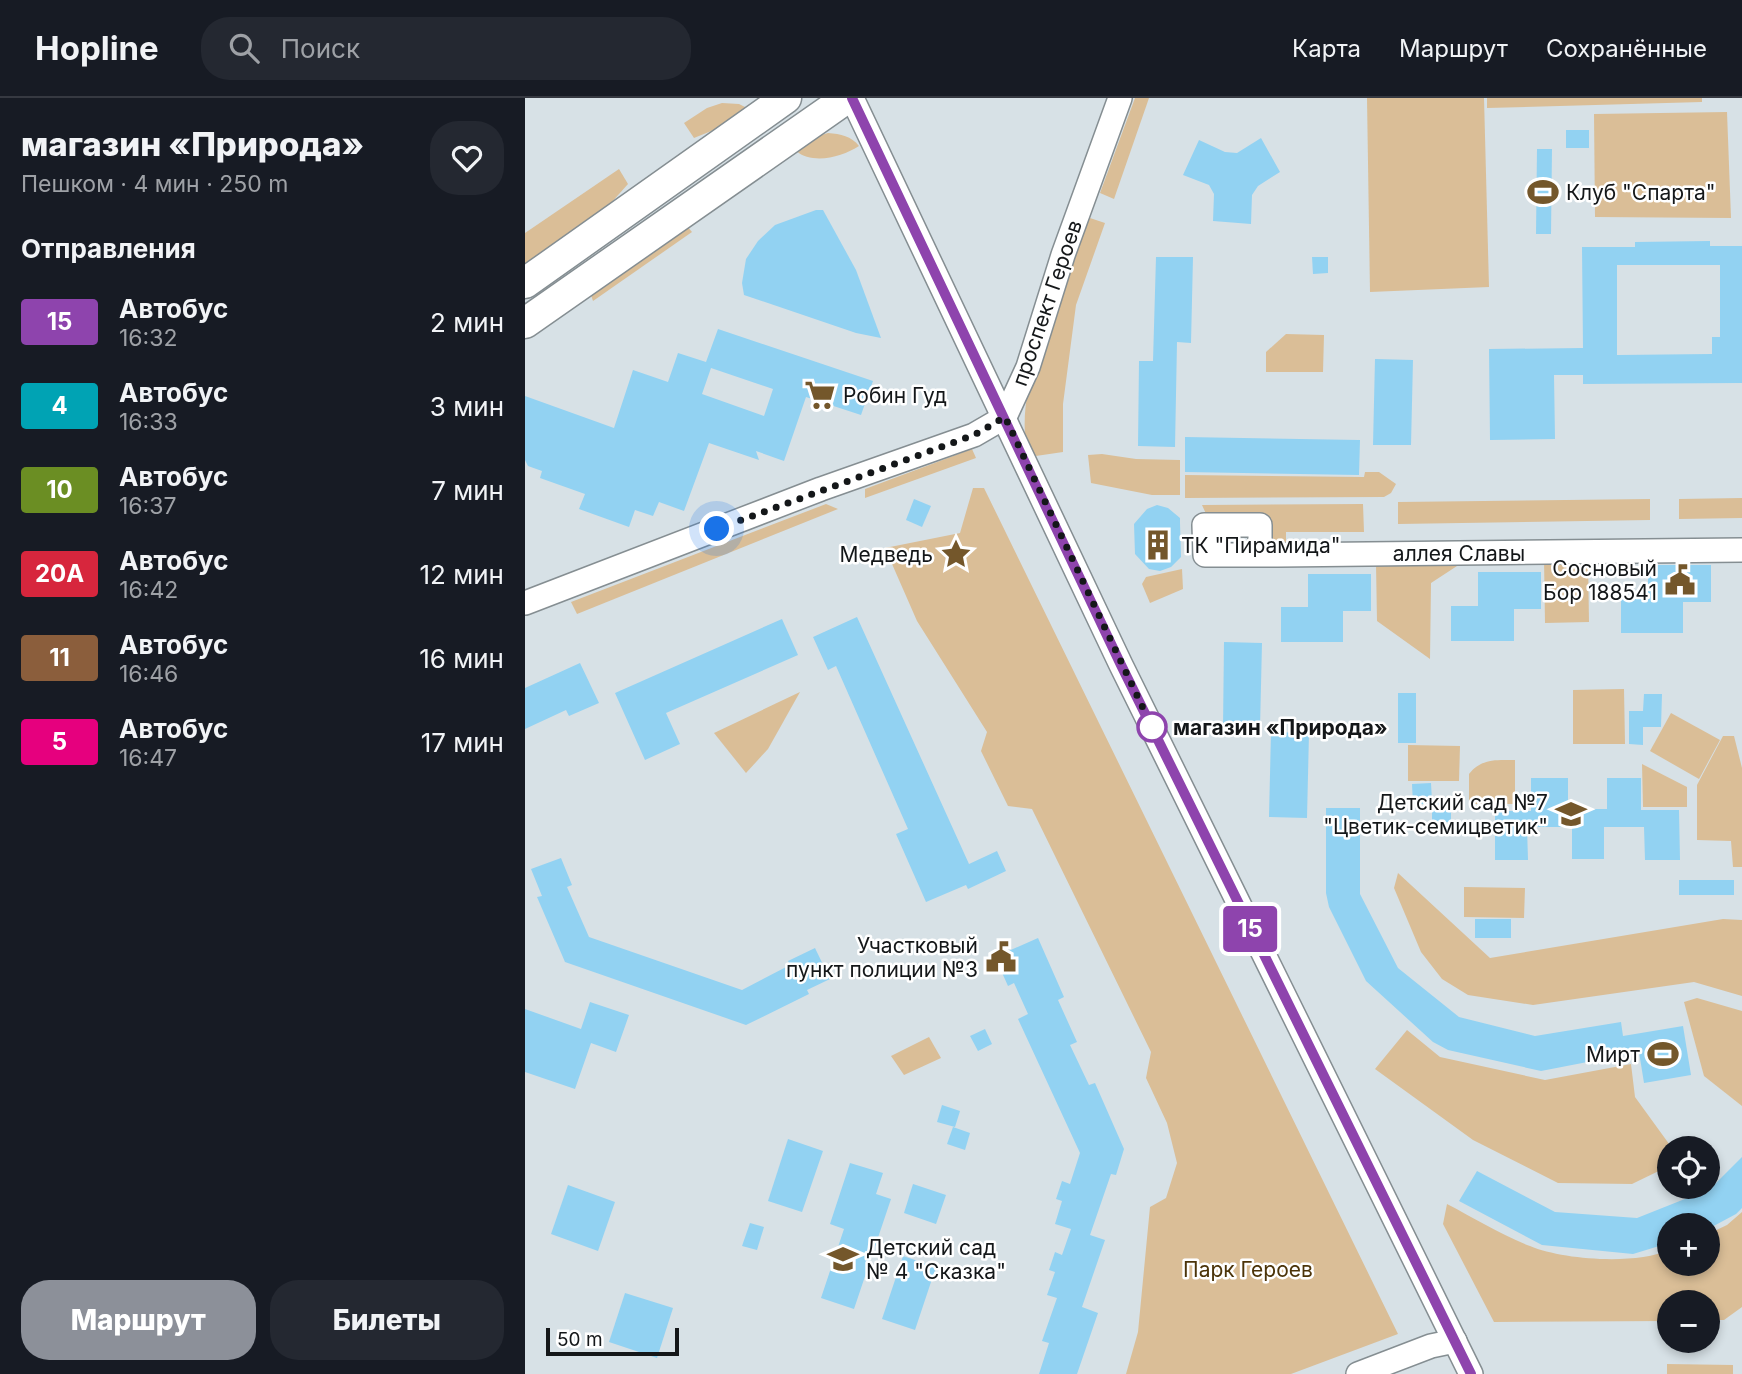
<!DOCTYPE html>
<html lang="ru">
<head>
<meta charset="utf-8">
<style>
  :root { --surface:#171b24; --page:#242831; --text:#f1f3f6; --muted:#9ea1a6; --line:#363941; --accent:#8c9099 }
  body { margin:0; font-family:Inter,sans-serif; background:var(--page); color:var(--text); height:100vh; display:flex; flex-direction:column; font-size:26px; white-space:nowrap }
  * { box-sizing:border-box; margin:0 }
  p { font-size:23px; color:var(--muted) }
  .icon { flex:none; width:38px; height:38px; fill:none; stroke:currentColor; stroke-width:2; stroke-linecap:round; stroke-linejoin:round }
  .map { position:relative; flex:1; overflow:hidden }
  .drawer { display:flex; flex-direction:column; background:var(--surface); width:525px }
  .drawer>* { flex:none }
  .badge { padding:0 14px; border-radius:5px; font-size:24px; line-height:46px }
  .tools { position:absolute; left:1132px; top:1038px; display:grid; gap:14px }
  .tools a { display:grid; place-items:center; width:63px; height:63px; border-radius:50%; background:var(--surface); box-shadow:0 4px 10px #0003; font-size:35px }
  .scale { position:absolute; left:21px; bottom:18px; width:133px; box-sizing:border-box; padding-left:7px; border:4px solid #141719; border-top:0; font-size:19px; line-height:24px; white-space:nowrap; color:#141719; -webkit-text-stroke:5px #fff; paint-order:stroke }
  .you { position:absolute; width:35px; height:35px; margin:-18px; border:5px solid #fff; border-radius:50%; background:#1a73e8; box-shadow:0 0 0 10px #1a73e833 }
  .map>.badge { position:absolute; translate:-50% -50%; box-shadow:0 0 0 4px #fff }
  h2 { padding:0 21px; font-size:26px; line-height:63px }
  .round { display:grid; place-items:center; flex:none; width:74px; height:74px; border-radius:28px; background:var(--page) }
  .headline { display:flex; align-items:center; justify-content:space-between; height:119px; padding:0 21px }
  h1 { font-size:33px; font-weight:800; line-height:52px }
  .primary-button { display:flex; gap:14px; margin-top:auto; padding:14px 21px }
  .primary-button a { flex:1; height:80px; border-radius:28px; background:var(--accent); color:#fff; font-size:28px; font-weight:800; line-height:80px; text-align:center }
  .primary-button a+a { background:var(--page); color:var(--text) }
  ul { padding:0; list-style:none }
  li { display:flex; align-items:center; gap:21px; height:84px; padding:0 21px }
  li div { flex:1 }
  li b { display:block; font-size:26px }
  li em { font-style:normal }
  li .badge { min-width:77px; font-weight:700; text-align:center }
  header { display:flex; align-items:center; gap:42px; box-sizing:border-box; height:98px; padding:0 35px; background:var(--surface); border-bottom:2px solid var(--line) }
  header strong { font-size:33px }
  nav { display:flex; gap:38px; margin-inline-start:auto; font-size:24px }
  .search { width:490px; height:63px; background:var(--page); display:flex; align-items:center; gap:18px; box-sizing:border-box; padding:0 24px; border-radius:28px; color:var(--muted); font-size:26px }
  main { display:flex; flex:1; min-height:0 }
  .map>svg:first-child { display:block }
</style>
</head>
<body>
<header>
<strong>Hopline</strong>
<div class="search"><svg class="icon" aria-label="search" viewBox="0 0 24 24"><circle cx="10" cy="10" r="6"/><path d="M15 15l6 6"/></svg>Поиск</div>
<nav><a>Карта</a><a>Маршрут</a><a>Сохранённые</a></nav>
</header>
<main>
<section class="drawer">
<div class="headline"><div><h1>магазин «Природа»</h1><p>Пешком · 4 мин · 250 m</p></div><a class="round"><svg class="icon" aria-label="heart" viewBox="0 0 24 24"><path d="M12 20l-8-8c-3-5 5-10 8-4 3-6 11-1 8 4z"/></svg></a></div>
<h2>Отправления</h2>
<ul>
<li><span class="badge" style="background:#8e44ad;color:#fff">15</span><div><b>Автобус</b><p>16:32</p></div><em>2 мин</em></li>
<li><span class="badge" style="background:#00a3b4;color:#fff">4</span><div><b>Автобус</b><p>16:33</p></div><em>3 мин</em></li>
<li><span class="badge" style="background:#6b8e23;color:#fff">10</span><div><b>Автобус</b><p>16:37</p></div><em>7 мин</em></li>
<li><span class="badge" style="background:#d7263d;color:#fff">20А</span><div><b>Автобус</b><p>16:42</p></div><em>12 мин</em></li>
<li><span class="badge" style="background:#8b5e3c;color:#fff">11</span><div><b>Автобус</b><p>16:46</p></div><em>16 мин</em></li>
<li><span class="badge" style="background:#e6007e;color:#fff">5</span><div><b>Автобус</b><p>16:47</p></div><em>17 мин</em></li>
</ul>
<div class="primary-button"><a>Маршрут</a><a>Билеты</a></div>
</section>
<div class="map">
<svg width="1217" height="1276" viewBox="0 0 1217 1276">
  <rect width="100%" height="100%" fill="#d7e1e6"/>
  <g fill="#dabe97">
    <polygon points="610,0 624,0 589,101 575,95"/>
    <polygon points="842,0 959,0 964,189 845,194"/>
    <polygon points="962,0 1177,0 1177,4 962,10"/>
    <polygon points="197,5 214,6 224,11 206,25 169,40 159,25 182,10"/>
    <polygon points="1202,14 1206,120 1070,119 1069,16"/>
    <path d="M303 35C316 36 326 38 334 48 317 59 288 67 271 53L290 39Z"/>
    <polygon points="94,71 103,86 77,115 0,168 0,135"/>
    <path d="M559 118 580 125 551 207 538 306V354L504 359C484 297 538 181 559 118Z"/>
    <polygon points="162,128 167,134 68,203 66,197"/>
    <polygon points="761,236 799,237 798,274 741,274 741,254"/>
    <polygon points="447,351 451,360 340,400 340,391"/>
    <polygon points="577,356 611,361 655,362 655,397 627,397 566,385 563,357"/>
    <polygon points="840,374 854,374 871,386 866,395 859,399 660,400 660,377 839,379"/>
    <polygon points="448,390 459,390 873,1236 766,1276 601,1276 613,1234 625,1109 641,1100 652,1065 642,1025 621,980 626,954 507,711 483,708 456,653 462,634 392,523 360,450 435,435"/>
    <polygon points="1217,400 1217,420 1154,421 1154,401"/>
    <polygon points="1125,401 1125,422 873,426 873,404"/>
    <polygon points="301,406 313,411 52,516 46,504"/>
    <polygon points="838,406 839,434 761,434 761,454 738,455 737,423 682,418 677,407"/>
    <polygon points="1019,461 1063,461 1064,524 1020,525"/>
    <polygon points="932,465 932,468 906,485 905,561 852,523 851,466"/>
    <polygon points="657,471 658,491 625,505 617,486 621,479"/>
    <polygon points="1099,591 1100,646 1048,646 1048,592"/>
    <polygon points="275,594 243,651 221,675 189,635"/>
    <polygon points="1146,615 1195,642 1174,681 1125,653"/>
    <polygon points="1198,638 1209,638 1217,670 1217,769 1208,769 1206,743 1172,742 1172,687"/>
    <polygon points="883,647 935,648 934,683 883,683"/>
    <path d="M990 662V706H944V676C957 660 971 662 990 662Z"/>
    <polygon points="1117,666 1162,689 1162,709 1118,709"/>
    <polygon points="873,775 965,860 1198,821 1217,822 1217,898 1169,884 1008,907 943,897 917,881 896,854 869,790"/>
    <polygon points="939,789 1000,790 999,820 939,819"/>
    <polygon points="1172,900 1217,913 1217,1008 1179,978 1159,904"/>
    <polygon points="882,932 915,959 1020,982 1106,966 1110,999 1147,1050 1144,1050 1144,1068 1107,1086 1033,1085 948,1042 850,971"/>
    <polygon points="404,939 416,960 379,977 366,958"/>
    <path d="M922 1106C949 1120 976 1137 1005 1148 1038 1162 1111 1167 1144 1152V1166H1183V1136L1202 1127 1217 1114V1209L1199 1222H1183V1204H1144V1223L969 1224 918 1126Z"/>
    <polygon points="1142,1266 1208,1267 1208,1276 1142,1276"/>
  </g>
  <g fill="#92d2f2" fill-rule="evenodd">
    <rect x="1041" y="32" width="23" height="18"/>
    <polygon points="736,40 755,74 733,88 727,97 726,126 688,123 689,96 684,87 658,77 674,42 700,54 712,55"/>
    <polygon points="1012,51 1027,51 1026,136 1011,136"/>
    <polygon points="291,112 298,112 331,172 356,240 331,235 219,197 217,185 221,161 233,143 250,127"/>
    <path d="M1185 143V148H1217V285L1058 286V277H1029L1030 341 965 342 964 251 1058 250 1057 149H1110V144ZM1092 167H1195V239H1187V256L1092 257Z"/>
    <polygon points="631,159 668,159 666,245 652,244 650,349 613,348 614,263 628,263"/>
    <polygon points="787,159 803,159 803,175 788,176"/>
    <path d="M193 231 348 283 336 317 281 299 259 363 231 353 234 362 184 345 159 413 134 404 128 418 110 412 104 429 54 411 60 396 15 380 17 373 3 368 0 362V298L89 330 108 272 143 284 153 255 181 264ZM186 270 248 291 239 318 177 296Z"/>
    <polygon points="850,261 888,262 886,347 848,347"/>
    <polygon points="660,339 835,342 834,377 660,374"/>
    <polygon points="389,401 406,408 397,429 381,422"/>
    <polygon points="632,407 643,410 655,420 655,425 656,459 646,469 635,473 624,471 610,456 609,426 622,411"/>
    <polygon points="1123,467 1186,467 1186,504 1158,504 1158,535 1096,535 1096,500 1123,500"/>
    <polygon points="953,474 1016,474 1016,511 989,511 989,543 926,543 926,508 953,508"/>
    <polygon points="783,476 846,476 846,513 818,513 818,544 756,544 756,509 783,509"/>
    <polygon points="332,519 444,766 472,753 481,773 443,791 441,787 401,804 371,736 383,731 311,568 303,572 288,539"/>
    <polygon points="257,521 273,557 141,615 155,646 120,662 90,595"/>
    <polygon points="699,544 737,545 735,630 698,630"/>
    <polygon points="55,565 74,605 44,618 41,612 0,631 0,590"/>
    <rect x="873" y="595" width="18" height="50"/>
    <polygon points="1119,596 1137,596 1136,629 1118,629 1118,647 1104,646 1104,613 1118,613"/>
    <polygon points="746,634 784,635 782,720 744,719"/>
    <polygon points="1006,680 1043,680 1043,711 1082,711 1082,680 1116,680 1116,712 1154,712 1155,762 1120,762 1119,729 1079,729 1079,761 1047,761 1047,729 1002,729 1003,762 970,762 970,713 1006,713"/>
    <polygon points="906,685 907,703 926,703 926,724 907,724 907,706 888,706 887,686"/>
    <polygon points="801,710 835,710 835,796 873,870 934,919 1010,938 1096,924 1098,938 1158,928 1166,977 1119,985 1114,954 1016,973 923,952 908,944 841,883 804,809 801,795"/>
    <polygon points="36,760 47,787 42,789 64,839 217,892 265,867 263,863 290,850 305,881 282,892 284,896 221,927 40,864 12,799 17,798 6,771"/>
    <rect x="1154" y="782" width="55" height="15"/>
    <rect x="950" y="821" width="36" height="19"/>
    <polygon points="513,840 539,899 533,902 552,944 545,947 564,987 570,985 599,1051 591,1077 586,1076 565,1137 580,1142 557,1209 573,1215 552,1276 514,1276 524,1245 517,1243 532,1200 522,1197 530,1174 524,1172 530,1154 537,1157 546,1131 530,1126 537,1103 531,1101 537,1083 545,1086 555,1055 493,921 503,916 489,885 483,888 470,859"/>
    <polygon points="65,904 104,917 91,954 66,945 50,991 0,974 0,911 56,931"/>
    <polygon points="460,931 467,946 453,953 445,938"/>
    <polygon points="417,1007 435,1013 430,1029 412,1024"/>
    <polygon points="428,1029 445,1035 440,1052 422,1046"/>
    <polygon points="263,1041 298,1053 277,1114 243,1103"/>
    <polygon points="1217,1059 1217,1110 1211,1116 1183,1131 1183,1127 1144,1127 1144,1145 1108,1156 1017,1147 934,1103 952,1073 1030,1114 1112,1120 1185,1091"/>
    <polygon points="325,1065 358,1075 351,1096 366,1101 329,1211 296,1200 319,1131 305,1126"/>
    <polygon points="388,1086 421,1097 411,1126 379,1115"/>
    <polygon points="43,1087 90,1104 73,1153 26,1136"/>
    <polygon points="225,1125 239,1129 232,1152 217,1148"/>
    <polygon points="378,1158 411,1169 390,1232 357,1221"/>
    <polygon points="100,1195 148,1210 132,1260 84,1244"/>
  </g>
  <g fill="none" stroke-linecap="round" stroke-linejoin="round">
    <g stroke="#858e92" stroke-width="26">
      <g id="minor">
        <polyline points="327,0 596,567 946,1276"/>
        <polyline points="735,457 735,427 679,427 680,457 753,457 1217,452"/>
        <polyline points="0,505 296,391 449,337 480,319 503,269 538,157 595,0"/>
        <polyline points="833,1276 906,1248 930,1243"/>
      </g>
    </g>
    <g stroke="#858e92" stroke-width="33">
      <g id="major">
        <polyline points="0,185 261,0"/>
        <polyline points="0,225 322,0"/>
      </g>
    </g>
    <use href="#minor" stroke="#fff" stroke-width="23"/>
    <use href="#major" stroke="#fff" stroke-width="30"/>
  </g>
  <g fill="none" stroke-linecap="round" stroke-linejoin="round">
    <g stroke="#fff" stroke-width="16">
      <polyline id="line" points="327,0 596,567 946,1276"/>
    </g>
    <use href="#line" stroke="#8e44ad" stroke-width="10"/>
    <polyline stroke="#141719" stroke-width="7" stroke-dasharray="0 12.6" points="192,431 449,337 480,319 627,629"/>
  </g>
  <defs>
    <g id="stadium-bare" transform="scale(2.415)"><path d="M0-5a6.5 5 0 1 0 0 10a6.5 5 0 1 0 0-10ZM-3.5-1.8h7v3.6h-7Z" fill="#74572b" stroke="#fff" stroke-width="2.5" paint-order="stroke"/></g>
    <g id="supermarket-bare" transform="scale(2.415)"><path d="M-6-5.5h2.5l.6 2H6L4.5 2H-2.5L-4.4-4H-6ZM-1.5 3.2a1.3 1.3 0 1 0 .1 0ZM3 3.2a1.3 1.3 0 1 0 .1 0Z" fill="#74572b" stroke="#fff" stroke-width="2.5" paint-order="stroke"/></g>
    <g id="building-bare" transform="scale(2.415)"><path d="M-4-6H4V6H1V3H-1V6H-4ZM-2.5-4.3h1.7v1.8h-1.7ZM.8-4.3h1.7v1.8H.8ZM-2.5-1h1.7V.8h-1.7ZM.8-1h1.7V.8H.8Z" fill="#74572b" stroke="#fff" stroke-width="2.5" paint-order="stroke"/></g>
    <g id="sight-bare" transform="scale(2.415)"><path d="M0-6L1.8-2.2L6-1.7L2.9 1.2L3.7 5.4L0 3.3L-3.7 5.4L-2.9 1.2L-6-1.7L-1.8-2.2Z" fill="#74572b" stroke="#fff" stroke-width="2.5" paint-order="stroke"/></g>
    <g id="civic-bare" transform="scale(2.415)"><path d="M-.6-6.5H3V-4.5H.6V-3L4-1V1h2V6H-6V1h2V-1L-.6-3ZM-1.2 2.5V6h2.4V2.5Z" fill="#74572b" stroke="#fff" stroke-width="2.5" paint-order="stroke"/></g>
    <g id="school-bare" transform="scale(2.415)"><path d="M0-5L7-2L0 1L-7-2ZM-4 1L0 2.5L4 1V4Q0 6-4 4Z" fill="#74572b" stroke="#fff" stroke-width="2.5" paint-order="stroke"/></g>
  </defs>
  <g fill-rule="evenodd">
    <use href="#stadium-bare" x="1018" y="94"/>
    <use href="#supermarket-bare" x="295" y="297"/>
    <use href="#building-bare" x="633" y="447"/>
    <use href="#sight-bare" x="431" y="456"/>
    <use href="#civic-bare" x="1155" y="482"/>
    <use href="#school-bare" x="1046" y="716"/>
    <use href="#civic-bare" x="476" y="859"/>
    <use href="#stadium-bare" x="1138" y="956"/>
    <use href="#school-bare" x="318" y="1161"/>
  </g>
  <circle fill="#fff" stroke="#8e44ad" stroke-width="3.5" cx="627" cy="629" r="14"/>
  <g text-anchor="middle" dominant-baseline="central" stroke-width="5" stroke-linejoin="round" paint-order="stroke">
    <g font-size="21" fill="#141719" stroke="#fff" text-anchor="end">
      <text x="1041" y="94" text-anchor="start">Клуб "Спарта"</text>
      <text x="318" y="297" text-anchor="start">Робин Гуд</text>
      <text x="656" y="447" text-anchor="start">ТК "Пирамида"</text>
      <text x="408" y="456">Медведь</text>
      <text x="1132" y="470">Сосновый<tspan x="1132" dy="24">Бор 188541</tspan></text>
      <text x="1023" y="704">Детский сад №7<tspan x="1023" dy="24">"Цветик-семицветик"</tspan></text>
      <text x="453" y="847">Участковый<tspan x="453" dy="24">пункт полиции №3</tspan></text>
      <text x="1115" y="956">Мирт</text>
      <text x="341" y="1149" text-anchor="start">Детский сад<tspan x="341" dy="24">№ 4 "Сказка"</tspan></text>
    </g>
    <g font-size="21" fill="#141719" stroke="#fff">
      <text transform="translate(522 205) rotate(-71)">проспект Героев</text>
      <text x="934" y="455">аллея Славы</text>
    </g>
    <g font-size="21" font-weight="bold" fill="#141719" stroke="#fff" text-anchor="start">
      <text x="648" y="629">магазин «Природа»</text>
    </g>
    <g font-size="21" fill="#4c3409" stroke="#fff">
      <text x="723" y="1171">Парк Героев</text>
    </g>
  </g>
</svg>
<div class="tools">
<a><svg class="icon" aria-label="locate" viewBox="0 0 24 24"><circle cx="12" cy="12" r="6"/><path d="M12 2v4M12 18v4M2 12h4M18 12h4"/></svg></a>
<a>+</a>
<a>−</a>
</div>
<div class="scale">50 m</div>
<div class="you" style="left:192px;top:431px"></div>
<b class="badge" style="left:725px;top:831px;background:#8e44ad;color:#fff">15</b>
</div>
</main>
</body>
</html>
